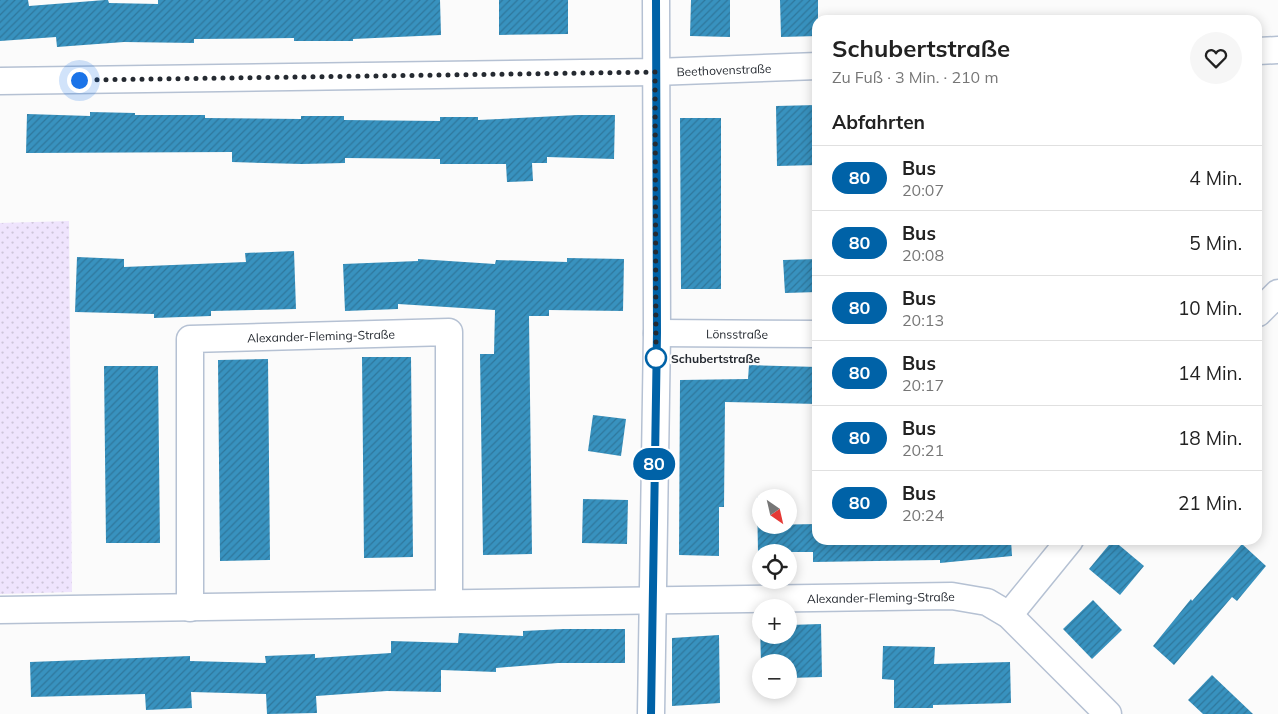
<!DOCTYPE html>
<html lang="de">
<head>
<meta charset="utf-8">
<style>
  :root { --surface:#fff; --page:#f6f6f6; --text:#222; --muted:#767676; --line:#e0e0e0 }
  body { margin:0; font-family:Mulish,sans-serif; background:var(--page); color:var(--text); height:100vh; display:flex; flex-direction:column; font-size:19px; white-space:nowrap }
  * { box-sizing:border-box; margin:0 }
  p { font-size:16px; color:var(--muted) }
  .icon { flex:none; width:28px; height:28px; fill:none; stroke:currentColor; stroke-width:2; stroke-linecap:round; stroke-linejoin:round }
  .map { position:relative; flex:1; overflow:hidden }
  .panel { position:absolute; left:812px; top:15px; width:450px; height:530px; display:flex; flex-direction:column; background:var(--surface); border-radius:15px; box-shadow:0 2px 12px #0003 }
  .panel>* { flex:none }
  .badge { padding:0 10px; border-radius:16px; font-size:18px; line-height:32px }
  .needle { width:32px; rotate:146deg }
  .tools { position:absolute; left:752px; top:489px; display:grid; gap:10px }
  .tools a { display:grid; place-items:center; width:45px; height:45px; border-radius:50%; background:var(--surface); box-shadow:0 2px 12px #0003; font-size:25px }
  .you { position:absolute; width:25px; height:25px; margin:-12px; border:4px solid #fff; border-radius:50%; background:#1a73e8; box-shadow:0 0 0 8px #1a73e833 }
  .map>.badge { position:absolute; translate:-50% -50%; box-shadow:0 0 0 2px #fff }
  h2 { padding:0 20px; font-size:19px; line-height:45px }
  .round { display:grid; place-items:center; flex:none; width:52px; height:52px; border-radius:26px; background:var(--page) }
  .overview { display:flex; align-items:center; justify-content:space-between; height:85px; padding:0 20px }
  h1 { font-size:24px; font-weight:700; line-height:38px }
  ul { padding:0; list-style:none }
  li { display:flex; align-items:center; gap:15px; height:65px; padding:0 20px; border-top:1px solid var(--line) }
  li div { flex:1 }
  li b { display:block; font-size:19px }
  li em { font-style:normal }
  li .badge { min-width:55px; font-weight:700; text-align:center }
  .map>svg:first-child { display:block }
</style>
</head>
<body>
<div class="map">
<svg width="1278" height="714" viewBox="0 0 1278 714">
  <defs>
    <pattern id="park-dots" width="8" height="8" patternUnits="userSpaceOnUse" patternTransform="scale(1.25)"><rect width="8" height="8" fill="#efe4fd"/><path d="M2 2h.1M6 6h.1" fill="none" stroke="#cdc4d9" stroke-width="1.8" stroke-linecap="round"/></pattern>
    <pattern id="building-hatch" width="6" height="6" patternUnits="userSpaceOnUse" patternTransform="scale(1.25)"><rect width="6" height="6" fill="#3892bf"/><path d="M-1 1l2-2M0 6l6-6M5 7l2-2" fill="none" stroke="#2f779c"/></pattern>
  </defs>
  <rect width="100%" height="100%" fill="#fbfbfb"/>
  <polygon fill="url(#park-dots)" points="69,221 72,592 0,594 0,223"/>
  <g fill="url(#building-hatch)">
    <polygon points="0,0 28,0 29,6 105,0 108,0 109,3 158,4 158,0 440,0 441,35 353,39 353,41 294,41 294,38 194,39 194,43 124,42 57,47 56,37 0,41"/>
    <polygon points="499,0 568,0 568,34 499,35"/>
    <polygon points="691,0 730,0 730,37 690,36"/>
    <polygon points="780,0 818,0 818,36 781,37"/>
    <polygon points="817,105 818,165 777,166 776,106"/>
    <polygon points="90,112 135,113 135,115 205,115 205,118 301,119 301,116 344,116 344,120 440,121 440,117 478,117 478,120 578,115 615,115 614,159 547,157 547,163 532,163 533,181 507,182 506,164 440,164 440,159 345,158 345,163 302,164 232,162 232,152 26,153 27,114 90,116"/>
    <polygon points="680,118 721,118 721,289 681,289"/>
    <polygon points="294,251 296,309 211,311 211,316 154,318 154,314 75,312 77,257 124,259 124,267 246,262 245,253"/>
    <polygon points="567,258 624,259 623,311 549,310 549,316 529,316 532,554 483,555 480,354 494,354 495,310 398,304 398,309 345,311 343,264 418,261 418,259 495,264 496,260 567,262"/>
    <polygon points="818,259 818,292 785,293 783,260"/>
    <polygon points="362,357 411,357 413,557 364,558"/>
    <polygon points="268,359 270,560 220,561 218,360"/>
    <polygon points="749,365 818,367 818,404 725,402 724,507 719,507 719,556 679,555 680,380 748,379"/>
    <polygon points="104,366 158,366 160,543 106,543"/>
    <polygon points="593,415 626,419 621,456 588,451"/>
    <polygon points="786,495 786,498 761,498 761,525 818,524 818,540 1011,540 1012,556 940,563 940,560 813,562 813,552 758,552 757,497"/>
    <polygon points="583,499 628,500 627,544 582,543"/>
    <polygon points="1113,540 1144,566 1120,595 1089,569"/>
    <polygon points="1242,544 1266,566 1237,601 1232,597 1174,665 1153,646 1191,599 1192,601"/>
    <polygon points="1093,600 1122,630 1092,659 1063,629"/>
    <polygon points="821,624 822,677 789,678 789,662 761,662 760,626 761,635 789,635 789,625"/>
    <polygon points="564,629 625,629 625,663 558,663 496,668 496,672 441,670 441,692 387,691 316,696 317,713 267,714 266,694 191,692 192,708 146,710 145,694 31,697 30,662 190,656 190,661 266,663 265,656 315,654 315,658 391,653 391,641 458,643 459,633 523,636 523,631"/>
    <polygon points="719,635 720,703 672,706 672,638"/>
    <polygon points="883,646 935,647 934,664 1010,662 1011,703 933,705 933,708 894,708 894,680 882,679"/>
    <polygon points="1212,675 1253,714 1203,714 1188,700"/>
  </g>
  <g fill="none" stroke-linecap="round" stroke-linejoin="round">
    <g stroke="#b5c1d3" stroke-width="29">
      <g id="minor">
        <polyline points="1258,51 1278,50"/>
        <path id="s1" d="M0 81 655 72 818 66"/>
        <polyline points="1258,313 1278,293"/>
        <path id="s2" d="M657 333 818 334"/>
        <path id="s3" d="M190 608V339L449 332V603"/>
        <path id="s4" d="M0 610 952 596 987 602 1009 615 1108 714"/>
        <polyline points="1009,615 1070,540"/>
        <polyline points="651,714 657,333 656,0"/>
      </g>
    </g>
    <use href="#minor" stroke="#fff" stroke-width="26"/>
  </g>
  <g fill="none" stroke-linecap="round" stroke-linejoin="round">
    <g stroke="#fff" stroke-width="11">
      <polyline id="line" points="651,714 657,333 656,0"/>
    </g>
    <use href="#line" stroke="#0062a7" stroke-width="8"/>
    <polyline stroke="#252a31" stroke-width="5" stroke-dasharray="0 9" points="79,80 655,72 656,358"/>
  </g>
  <circle fill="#fff" stroke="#0062a7" stroke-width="2.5" cx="656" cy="358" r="10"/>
  <g text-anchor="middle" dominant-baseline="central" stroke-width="4.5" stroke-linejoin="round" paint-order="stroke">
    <g font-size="12" fill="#252a31" stroke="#fbfbfb">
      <text stroke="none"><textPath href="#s1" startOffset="724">Beethovenstraße</textPath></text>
      <text stroke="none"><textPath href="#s2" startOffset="80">Lönsstraße</textPath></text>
      <text stroke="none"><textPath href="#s3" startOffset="400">Alexander-Fleming-Straße</textPath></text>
      <text stroke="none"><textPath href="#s4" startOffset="881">Alexander-Fleming-Straße</textPath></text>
    </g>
    <g font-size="12" font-weight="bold" fill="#252a31" stroke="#fbfbfb" text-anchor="start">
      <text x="671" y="358">Schubertstraße</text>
    </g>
  </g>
</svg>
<div class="tools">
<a><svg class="needle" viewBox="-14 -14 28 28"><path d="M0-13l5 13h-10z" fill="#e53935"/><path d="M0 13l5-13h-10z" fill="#767676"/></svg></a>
<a><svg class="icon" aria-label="locate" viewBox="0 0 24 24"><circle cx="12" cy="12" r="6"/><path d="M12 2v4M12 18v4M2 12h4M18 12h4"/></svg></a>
<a>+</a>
<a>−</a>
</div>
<div class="you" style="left:79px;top:80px"></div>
<b class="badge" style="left:654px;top:464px;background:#0062a7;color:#fff">80</b>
<section class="panel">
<div class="overview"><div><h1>Schubertstraße</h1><p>Zu Fuß · 3 Min. · 210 m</p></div><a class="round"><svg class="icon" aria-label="heart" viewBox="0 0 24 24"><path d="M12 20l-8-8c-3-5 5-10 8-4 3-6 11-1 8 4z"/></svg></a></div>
<h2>Abfahrten</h2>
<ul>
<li><span class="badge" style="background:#0062a7;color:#fff">80</span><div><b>Bus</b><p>20:07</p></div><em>4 Min.</em></li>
<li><span class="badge" style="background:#0062a7;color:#fff">80</span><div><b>Bus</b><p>20:08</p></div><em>5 Min.</em></li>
<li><span class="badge" style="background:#0062a7;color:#fff">80</span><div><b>Bus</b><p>20:13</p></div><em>10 Min.</em></li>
<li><span class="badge" style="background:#0062a7;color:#fff">80</span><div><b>Bus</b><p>20:17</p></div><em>14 Min.</em></li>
<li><span class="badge" style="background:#0062a7;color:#fff">80</span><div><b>Bus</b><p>20:21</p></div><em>18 Min.</em></li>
<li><span class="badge" style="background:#0062a7;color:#fff">80</span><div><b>Bus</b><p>20:24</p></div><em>21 Min.</em></li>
</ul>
</section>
</div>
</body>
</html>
